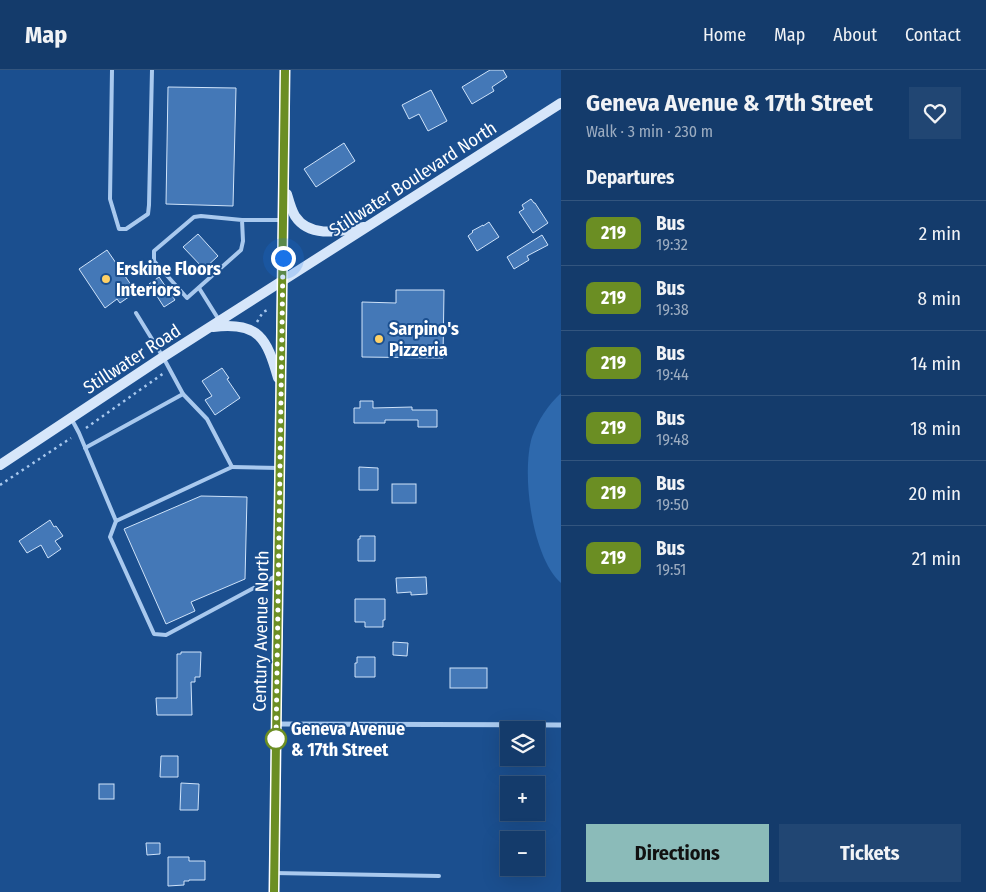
<!DOCTYPE html>
<html lang="en">
<head>
<meta charset="utf-8">
<style>
  :root { --surface:#143b6b; --page:#214673; --text:#f1f3f6; --muted:#9dadc1; --line:#33557e; --accent:#8bbbb9 }
  body { margin:0; font-family:"Fira Sans Condensed",sans-serif; background:var(--page); color:var(--text); height:100vh; display:flex; flex-direction:column; font-size:19px; white-space:nowrap }
  * { box-sizing:border-box; margin:0 }
  p { font-size:16px; color:var(--muted) }
  .icon { flex:none; width:28px; height:28px; fill:none; stroke:currentColor; stroke-width:2; stroke-linecap:round; stroke-linejoin:round }
  .map { position:relative; flex:1; overflow:hidden }
  .drawer { display:flex; flex-direction:column; background:var(--surface); width:425px }
  .drawer>* { flex:none }
  .badge { padding:0 10px; border-radius:8px; font-size:18px; line-height:32px }
  .buttons { position:absolute; left:500px; top:651px; display:grid; gap:10px }
  .buttons a { display:grid; place-items:center; width:45px; height:45px; border-radius:0px; background:var(--surface); box-shadow:0 5px 20px #0002,0 0 0 1px var(--line); font-size:25px }
  .you { position:absolute; width:25px; height:25px; margin:-12px; border:4px solid #fff; border-radius:50%; background:#1a73e8; box-shadow:0 0 0 8px #1a73e833 }
  .map>.badge { position:absolute; translate:-50% -50%; box-shadow:0 0 0 2px #fff }
  h2 { padding:0 25px; font-size:19px; line-height:45px }
  .round { display:grid; place-items:center; flex:none; width:52px; height:52px; border-radius:0px; background:var(--page) }
  .head { display:flex; align-items:center; justify-content:space-between; height:85px; padding:0 25px }
  h1 { font-size:24px; font-weight:700; line-height:38px }
  .cta { display:flex; gap:10px; margin-top:auto; padding:10px 25px }
  .cta a { flex:1; height:58px; border-radius:0px; background:var(--accent); color:#111; font-size:20px; font-weight:700; line-height:58px; text-align:center }
  .cta a+a { background:var(--page); color:var(--text) }
  ul { padding:0; list-style:none }
  li { display:flex; align-items:center; gap:15px; height:65px; padding:0 25px; border-top:1px solid var(--line) }
  li div { flex:1 }
  li b { display:block; font-size:19px }
  li em { font-style:normal }
  li .badge { min-width:55px; font-weight:700; text-align:center }
  header { display:flex; align-items:center; gap:30px; box-sizing:border-box; height:70px; padding:0 25px; background:var(--surface); border-bottom:1px solid var(--line) }
  header strong { font-size:24px }
  nav { display:flex; gap:28px; margin-inline-start:auto; font-size:18px }
  main { display:flex; flex:1; min-height:0 }
  .map>svg:first-child { display:block }
</style>
</head>
<body>
<header>
<strong>Map</strong>
<nav><a>Home</a><a>Map</a><a>About</a><a>Contact</a></nav>
</header>
<main>
<div class="map">
<svg width="561" height="822" viewBox="0 0 561 822">
  <rect width="100%" height="100%" fill="#1b4f8f"/>
  <path fill="#2e69ad" d="M561 323V513C532 488 521 403 532 367 538 350 548 335 561 323Z"/>
  <g fill="#4478b7" stroke="#cfe3fa">
    <polygon points="490,0 503,0 507,7 492,17 494,21 472,34 462,17"/>
    <polygon points="168,17 236,18 233,136 166,134"/>
    <polygon points="431,20 447,51 428,61 419,44 409,49 402,35"/>
    <polygon points="344,73 355,91 316,117 304,99"/>
    <polygon points="531,129 534,133 535,133 548,153 533,163 519,142 524,139 522,135"/>
    <polygon points="489,152 499,167 477,181 468,166 473,162 472,161 483,155 483,156"/>
    <polygon points="198,164 218,186 204,199 183,177"/>
    <polygon points="542,165 548,175 527,186 529,190 514,199 507,187"/>
    <polygon points="107,180 136,222 120,233 117,229 105,238 79,199"/>
    <polygon points="159,207 175,230 164,237 149,214"/>
    <polygon points="396,220 444,220 443,288 362,287 362,232 396,233"/>
    <polygon points="222,298 229,308 227,309 240,328 215,345 205,330 212,326 202,311"/>
    <polygon points="360,331 373,331 373,338 412,337 412,340 437,340 437,357 418,357 418,350 385,350 385,353 354,353 354,338 360,338"/>
    <polygon points="359,397 378,398 378,420 359,420"/>
    <rect x="392" y="414" width="24" height="19"/>
    <polygon points="201,426 247,427 245,509 191,532 195,541 166,554 124,459"/>
    <polygon points="50,450 54,457 56,456 63,466 55,471 61,479 48,488 41,475 27,483 19,471"/>
    <polygon points="360,466 375,466 375,491 358,491 358,469 360,469"/>
    <polygon points="426,507 427,524 411,525 411,522 397,523 396,508"/>
    <polygon points="355,529 385,529 385,550 383,550 383,557 365,557 365,552 355,552"/>
    <polygon points="393,572 408,573 407,586 393,585"/>
    <polygon points="181,582 201,582 200,607 195,607 195,612 191,612 192,645 157,645 156,628 177,628 177,584 181,584"/>
    <polygon points="357,587 375,587 375,607 355,607 355,593 357,593"/>
    <rect x="450" y="598" width="37" height="20"/>
    <polygon points="161,686 178,686 178,707 160,707"/>
    <polygon points="181,713 199,714 198,740 180,740"/>
    <rect x="99" y="714" width="15" height="15"/>
    <polygon points="146,773 160,773 160,784 147,785"/>
    <polygon points="168,787 189,787 189,791 205,791 205,810 189,810 189,811 184,811 184,815 168,816"/>
  </g>
  <g fill="none" stroke-linecap="round" stroke-linejoin="round">
    <g stroke="#a9c9ee" stroke-width="2.5" stroke-dasharray="2.5 4" stroke-linecap="butt">
      <polyline points="257,252 263,242 270,239"/>
      <polyline points="86,358 164,303"/>
      <polyline points="0,415 71,368"/>
    </g>
    <g stroke="#a9c9ee" stroke-width="4">
      <polyline points="112,0 110,129 119,159 126,159 148,144 149,135 152,0"/>
      <polyline points="242,150 243,171 241,180 187,228 154,191 154,181 194,147 201,146 242,150 281,150"/>
      <polyline points="199,218 219,250"/>
      <polyline points="71,348 79,363 116,451 232,397 207,349 183,324 163,287 136,243"/>
      <polyline points="85,378 183,324"/>
      <polyline points="232,397 279,398"/>
      <polyline points="116,451 110,467 154,564 166,565 276,506"/>
      <polyline points="274,803 439,806"/>
    </g>
    <polyline stroke="#a9c9ee" stroke-width="5" points="277,654 561,655"/>
    <g stroke="#d6e6fa" stroke-width="10">
      <path d="M287 124C289 131 291 139 295 146 310 169 341 161 364 157"/>
      <path d="M213 257C259 251 267 269 278 308"/>
      <polyline points="0,395 163,287 561,33"/>
      <polyline points="274,822 285,0"/>
    </g>
  </g>
  <g fill="none" stroke-linecap="round" stroke-linejoin="round">
    <g stroke="#fff" stroke-width="11">
      <polyline id="line" points="274,822 285,0"/>
    </g>
    <use href="#line" stroke="#6b8e23" stroke-width="8"/>
    <polyline stroke="#fff" stroke-width="5" stroke-dasharray="0 9" points="276,669 276,672 283,188"/>
  </g>
  <g fill="#ffd166" stroke="#1b4f8f" stroke-width="2">
    <circle cx="106" cy="209" r="5"/>
    <circle cx="379" cy="269" r="5"/>
  </g>
  <circle fill="#fff" stroke="#6b8e23" stroke-width="2.5" cx="276" cy="669" r="10"/>
  <g text-anchor="middle" dominant-baseline="central" stroke-width="4" stroke-linejoin="round" paint-order="stroke">
    <g font-size="18" fill="#fff" stroke="#1b4f8f">
      <text transform="translate(413 109) rotate(-33)">Stillwater Boulevard North</text>
      <text transform="translate(132 289) rotate(-33)">Stillwater Road</text>
      <text transform="translate(261 561) rotate(-89)">Century Avenue North</text>
    </g>
    <g font-size="18" font-weight="bold" fill="#fff" stroke="#1b4f8f" text-anchor="start">
      <text x="116" y="199">Erskine Floors<tspan x="116" dy="21">Interiors</tspan></text>
      <text x="389" y="259">Sarpino's<tspan x="389" dy="21">Pizzeria</tspan></text>
    </g>
    <g font-size="18" font-weight="bold" fill="#fff" stroke="#1b4f8f" text-anchor="start">
      <text x="291" y="659">Geneva Avenue<tspan x="291" dy="21">&amp; 17th Street</tspan></text>
    </g>
  </g>
</svg>
<div class="buttons">
<a><svg class="icon" aria-label="layers" viewBox="0 0 24 24"><path d="M12 4l9 5-9 5-9-5zM3 14l9 5 9-5"/></svg></a>
<a>+</a>
<a>−</a>
</div>
<div class="you" style="left:283px;top:188px"></div>
</div>
<section class="drawer">
<div class="head"><div><h1>Geneva Avenue &amp; 17th Street</h1><p>Walk · 3 min · 230 m</p></div><a class="round"><svg class="icon" aria-label="heart" viewBox="0 0 24 24"><path d="M12 20l-8-8c-3-5 5-10 8-4 3-6 11-1 8 4z"/></svg></a></div>
<h2>Departures</h2>
<ul>
<li><span class="badge" style="background:#6b8e23;color:#fff">219</span><div><b>Bus</b><p>19:32</p></div><em>2 min</em></li>
<li><span class="badge" style="background:#6b8e23;color:#fff">219</span><div><b>Bus</b><p>19:38</p></div><em>8 min</em></li>
<li><span class="badge" style="background:#6b8e23;color:#fff">219</span><div><b>Bus</b><p>19:44</p></div><em>14 min</em></li>
<li><span class="badge" style="background:#6b8e23;color:#fff">219</span><div><b>Bus</b><p>19:48</p></div><em>18 min</em></li>
<li><span class="badge" style="background:#6b8e23;color:#fff">219</span><div><b>Bus</b><p>19:50</p></div><em>20 min</em></li>
<li><span class="badge" style="background:#6b8e23;color:#fff">219</span><div><b>Bus</b><p>19:51</p></div><em>21 min</em></li>
</ul>
<div class="cta"><a>Directions</a><a>Tickets</a></div>
</section>
</main>
</body>
</html>
